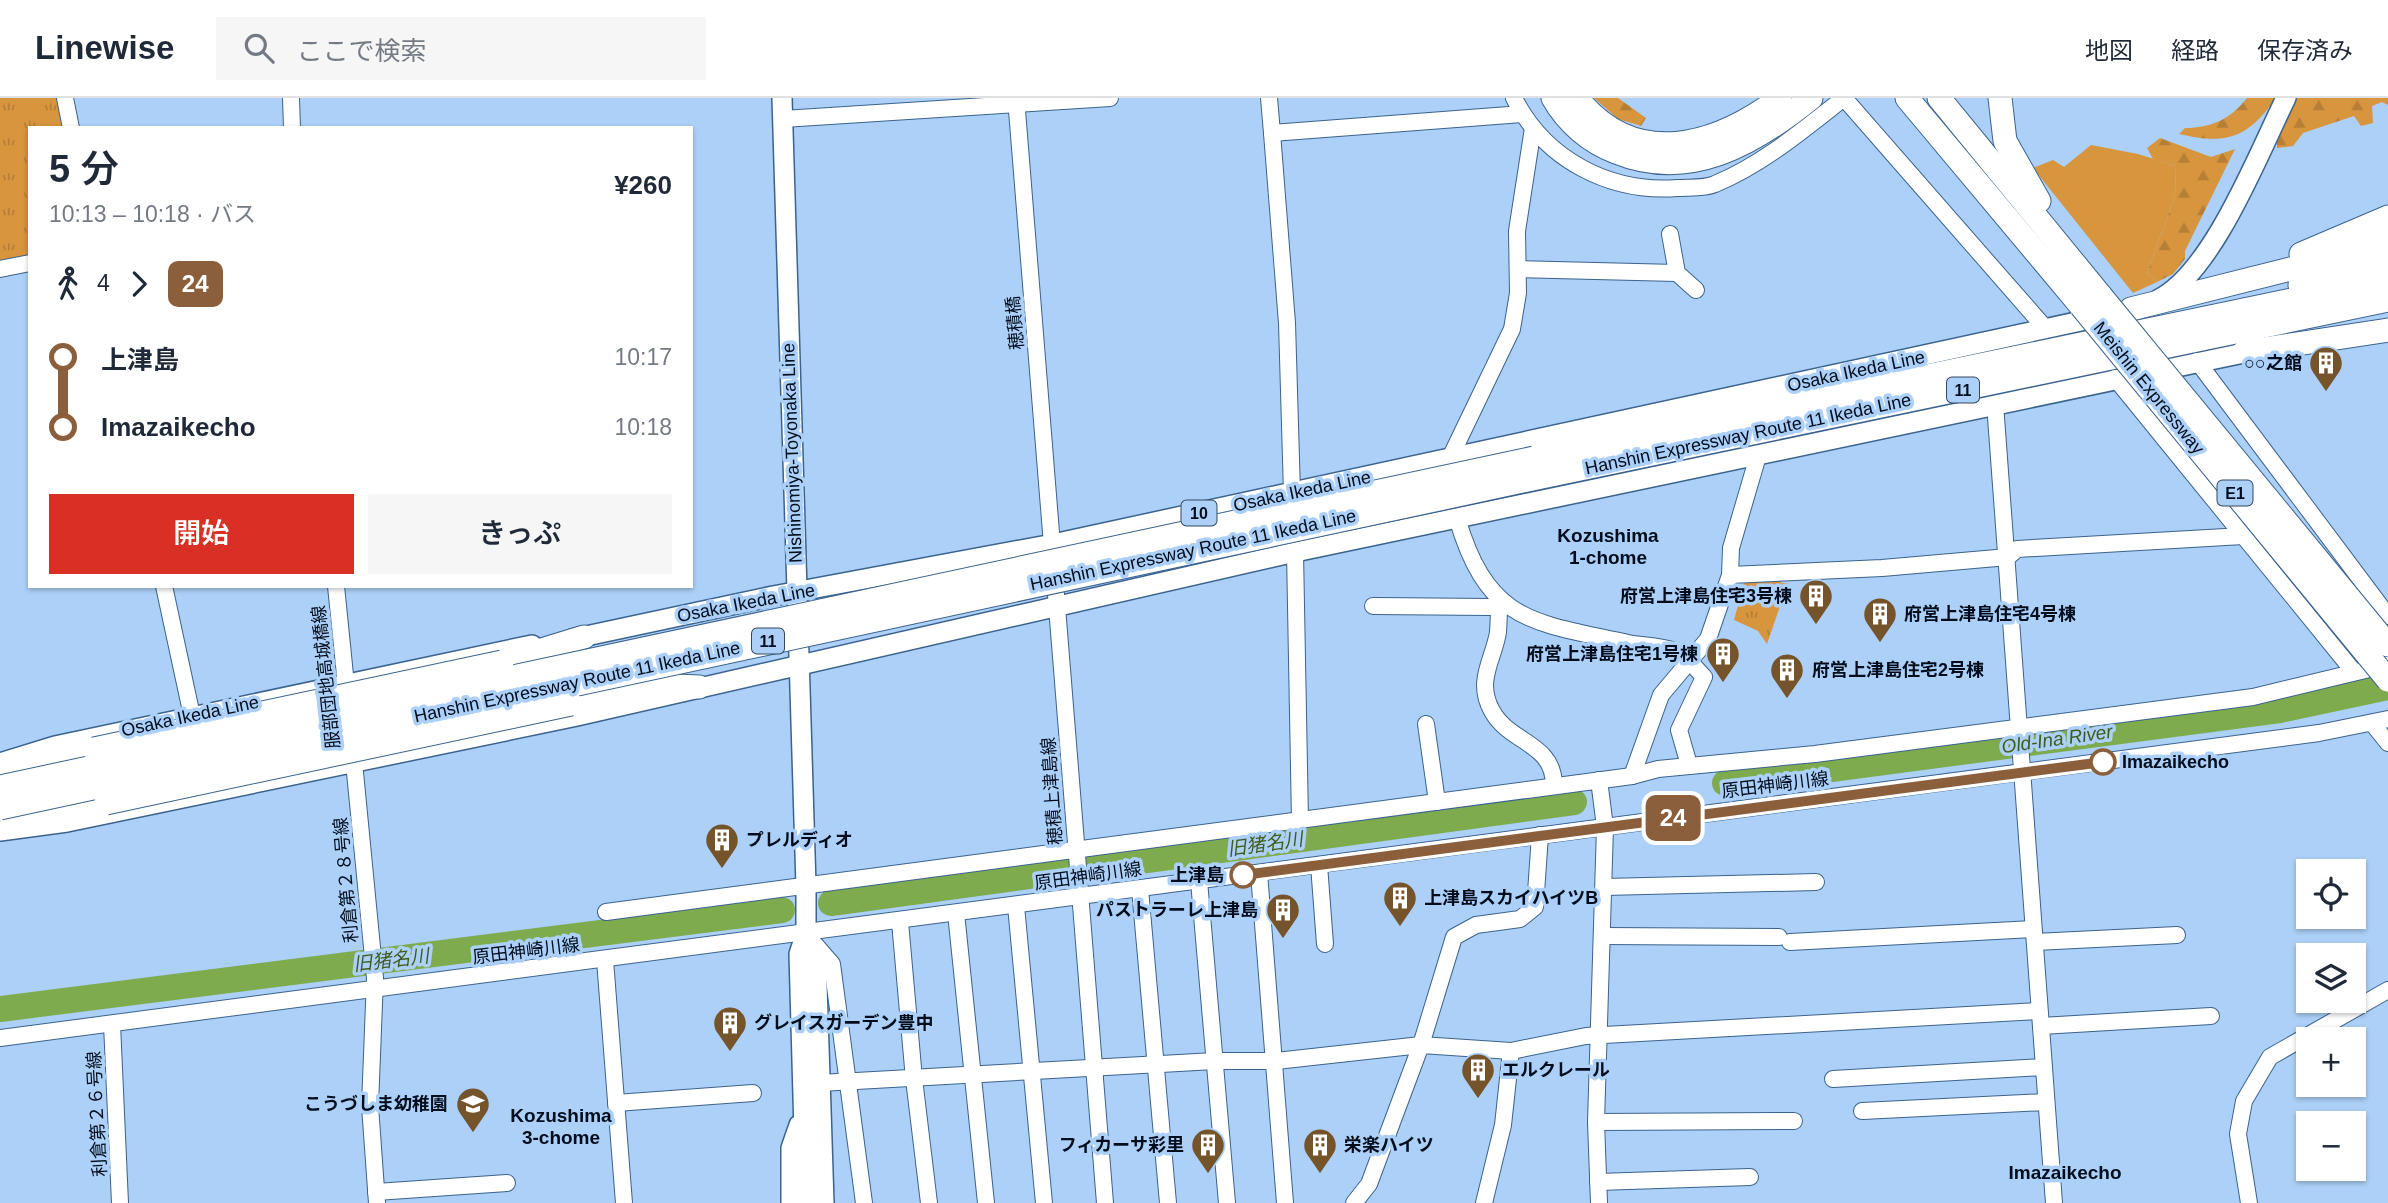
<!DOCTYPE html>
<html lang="ja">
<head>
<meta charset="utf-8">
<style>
  :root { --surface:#fff; --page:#f6f6f7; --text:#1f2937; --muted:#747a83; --line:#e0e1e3; --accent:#d93025 }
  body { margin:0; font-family:Arial,"Noto Sans JP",sans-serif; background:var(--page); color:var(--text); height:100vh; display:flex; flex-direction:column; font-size:26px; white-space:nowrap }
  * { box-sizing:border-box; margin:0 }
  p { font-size:23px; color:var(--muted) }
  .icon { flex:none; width:38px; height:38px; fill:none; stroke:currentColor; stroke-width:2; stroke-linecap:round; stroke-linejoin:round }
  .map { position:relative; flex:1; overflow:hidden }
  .drawer { position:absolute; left:28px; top:28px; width:665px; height:462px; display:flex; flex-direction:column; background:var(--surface); border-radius:0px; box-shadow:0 2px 5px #0004 }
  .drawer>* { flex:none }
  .badge { padding:0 14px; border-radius:10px; font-size:24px; line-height:46px }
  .tools { position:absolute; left:2296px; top:761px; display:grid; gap:14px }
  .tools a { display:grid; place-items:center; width:70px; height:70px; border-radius:0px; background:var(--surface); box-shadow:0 2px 5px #0004; font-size:35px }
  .map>.badge { position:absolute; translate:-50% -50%; box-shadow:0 0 0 4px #fff }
  .legs { display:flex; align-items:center; gap:10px; height:77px; padding:0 21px; font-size:23px }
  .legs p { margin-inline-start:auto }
  .head { display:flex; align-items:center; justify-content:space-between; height:119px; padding:0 21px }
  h1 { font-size:38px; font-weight:600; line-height:52px }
  .primary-button { display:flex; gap:14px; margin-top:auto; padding:14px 21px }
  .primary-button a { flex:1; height:80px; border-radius:0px; background:var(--accent); color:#fff; font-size:28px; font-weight:600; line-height:80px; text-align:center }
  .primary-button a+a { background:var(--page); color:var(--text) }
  ul { padding:0 21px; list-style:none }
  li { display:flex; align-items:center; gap:24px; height:70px; font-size:26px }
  li i { display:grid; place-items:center; width:10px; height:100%; margin:0 9px; background:currentColor }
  li i::after { content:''; width:18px; height:18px; margin:-9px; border:5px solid; border-radius:50%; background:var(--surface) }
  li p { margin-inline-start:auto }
  li:first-child i { background:linear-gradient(#0000 50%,currentColor 0) }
  li:last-child i { background:linear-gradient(currentColor 50%,#0000 0) }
  header { display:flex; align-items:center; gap:42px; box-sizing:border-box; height:98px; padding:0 35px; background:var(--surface); border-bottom:2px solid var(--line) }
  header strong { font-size:33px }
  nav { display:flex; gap:38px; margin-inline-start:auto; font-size:24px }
  .search { width:490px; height:63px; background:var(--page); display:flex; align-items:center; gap:18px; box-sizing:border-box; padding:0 24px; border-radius:0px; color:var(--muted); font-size:26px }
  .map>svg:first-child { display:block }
</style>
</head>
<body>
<header>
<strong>Linewise</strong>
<div class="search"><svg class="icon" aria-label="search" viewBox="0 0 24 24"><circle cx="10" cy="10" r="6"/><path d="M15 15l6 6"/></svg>ここで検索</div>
<nav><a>地図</a><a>経路</a><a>保存済み</a></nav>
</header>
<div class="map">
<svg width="2388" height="1105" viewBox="0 0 2388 1105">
  <defs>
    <pattern id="forest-firs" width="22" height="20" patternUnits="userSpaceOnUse" patternTransform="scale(1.75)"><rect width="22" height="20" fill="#d7953e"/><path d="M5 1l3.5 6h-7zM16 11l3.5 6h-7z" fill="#b77f36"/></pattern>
    <pattern id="park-tufts" width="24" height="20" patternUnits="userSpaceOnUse" patternTransform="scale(1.75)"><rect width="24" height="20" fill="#d7953e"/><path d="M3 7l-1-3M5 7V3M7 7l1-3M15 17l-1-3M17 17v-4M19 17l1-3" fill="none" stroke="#b77f36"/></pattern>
  </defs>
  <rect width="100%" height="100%" fill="#acd0f7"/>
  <polygon fill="#d7953e" points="2091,47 2138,56 2176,68 2175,98 2147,175 2157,184 2133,195 2033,70 2053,62 2064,69"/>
  <g fill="url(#forest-firs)">
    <polygon points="1594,0 1618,0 1646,20 1641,28 1618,21"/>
    <path d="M2247 0H2276C2247 41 2226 47 2179 36L2185 30C2211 30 2231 21 2247 0Z"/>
    <polygon points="2296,0 2388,0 2388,7 2382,4 2372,8 2373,25 2361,28 2354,18 2303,35 2293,48 2277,50 2277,36"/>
    <polygon points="2160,40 2211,59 2235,51 2185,153 2185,161 2173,176 2157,184 2147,175 2175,98 2176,68 2153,61 2147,50"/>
  </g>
  <g fill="url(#park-tufts)">
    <polygon points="0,0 57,0 63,30 30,30 30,157 0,163"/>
    <polygon points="1781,480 1781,485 1788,485 1767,546 1758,533 1734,522 1745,481"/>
  </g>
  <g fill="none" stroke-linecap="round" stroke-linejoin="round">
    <g stroke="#7eab4e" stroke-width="26">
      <polyline points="1725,685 2280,612 2388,589"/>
      <polyline points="831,805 1574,704"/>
      <polyline points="0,911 782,812"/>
    </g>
    <g stroke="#3a638e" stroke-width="18">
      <g id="minor">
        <polyline points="65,0 71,30"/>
        <polyline points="291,0 292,30"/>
        <polyline points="1016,0 1105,1105"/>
        <polyline points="1269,0 1272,35 1522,16"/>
        <path d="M1514 0C1545 62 1610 95 1677 90 1689 89 1704 91 1715 86 1763 66 1803 32 1844 0L2046 231"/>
        <polyline points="783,21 1110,0"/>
        <polyline points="1272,35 1287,225 1292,395"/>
        <polyline points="1670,136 1677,175 1696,192"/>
        <polyline points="0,171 30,165"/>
        <polyline points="1518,171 1677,175"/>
        <polyline points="2197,263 2388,518"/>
        <polyline points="2115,280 2354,574"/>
        <polyline points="1995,306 2054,1105"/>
        <polyline points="1449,362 1512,231 1518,195 1517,133 1533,30"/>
        <path d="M1457 420C1488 525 1532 524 1628 545 1643 548 1667 548 1681 556 1689 561 1697 572 1704 579L1679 632 1689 667"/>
        <polyline points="1295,454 1300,723"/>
        <polyline points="1730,477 1882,470 2008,459 2017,451 2243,438"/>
        <polyline points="164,488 192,618"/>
        <polyline points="336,488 347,597"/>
        <path d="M1501 502C1498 513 1499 523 1498 534 1494 561 1475 583 1492 613 1510 646 1554 644 1554 688"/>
        <polyline points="1373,508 1491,509 1501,502"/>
        <polyline points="2372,625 2388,645"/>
        <polyline points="1426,626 1437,704"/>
        <polyline points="353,654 375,880 370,1008 377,1105"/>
        <polyline points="1632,678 1661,597 1708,541 1730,477 1731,450 1758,358"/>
        <polyline points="1599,682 1605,729 1596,1024 1599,1105"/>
        <polyline points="1319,767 1325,846"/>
        <polyline points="1259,775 1285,1105"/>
        <polyline points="1199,783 1227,1105"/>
        <polyline points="1604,789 1816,784"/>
        <polyline points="1140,791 1168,1105"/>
        <polyline points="1016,808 1044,1105"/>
        <polyline points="606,814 1632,678 1658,671 1815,656 2253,599 2386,567"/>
        <polyline points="956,815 986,1105"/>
        <polyline points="900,824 914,981 929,1105"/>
        <polyline points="1602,838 1779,839"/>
        <polyline points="812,843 832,866 864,1105"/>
        <polyline points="1790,844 2033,831"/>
        <polyline points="2035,844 2177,837"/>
        <polyline points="605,862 624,1105"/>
        <polyline points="112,926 120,1105"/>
        <polyline points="2041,928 2211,918"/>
        <polyline points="0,940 2319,635 2388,621"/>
        <polyline points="1511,953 1586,938 2039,913"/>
        <polyline points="1833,981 2044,969"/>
        <polyline points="820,985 1215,963 1276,963 1421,947 1511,953 1503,1027 1484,1105"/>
        <polyline points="616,1005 753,995"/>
        <polyline points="1862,1013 2046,1004"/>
        <polyline points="1596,1024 1794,1023"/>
        <polyline points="1598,1084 1750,1079"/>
        <polyline points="376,1094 507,1085"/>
        <polyline points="1354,1105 1369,1086 1421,947 1454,839 1476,827 1520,821 1535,809 1540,737"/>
        <polyline points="2249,1105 2238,1036 2244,1003 2270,959 2388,892"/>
      </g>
    </g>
    <g stroke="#3a638e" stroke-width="22">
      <g id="major">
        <polyline points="782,0 806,788 806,835 799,856 806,1105"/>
        <path d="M2159 201C2213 174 2259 54 2286 0"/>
        <polyline points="572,541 773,498 1053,446 2104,218"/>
        <polyline points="0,665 55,648 532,547"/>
        <polyline points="0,733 67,724 577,618 1295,454 2258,252"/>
        <polyline points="806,835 816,855 824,1105"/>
        <polyline points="791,1105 791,1050 799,1027"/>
      </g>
    </g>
    <g stroke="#3a638e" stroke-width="25">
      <g id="highway">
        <path d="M1553 0C1567 25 1590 44 1616 54 1690 84 1754 46 1811 0"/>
        <path d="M1577 0C1635 73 1716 48 1780 0"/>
        <polyline points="1907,0 2081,208"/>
        <polyline points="1939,0 2101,198"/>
        <polyline points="2000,0 2005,43 2039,103"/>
        <polyline points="2301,156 2388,119"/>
        <polyline points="2300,187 2388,163"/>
        <polyline points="2131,211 2342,158 2388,140"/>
        <polyline points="2244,254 2388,232"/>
        <polyline points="1534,360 2388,182"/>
        <polyline points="1537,380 2388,202"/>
        <polyline points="502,564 584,539"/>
        <polyline points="571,606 654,587 699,589"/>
        <polyline points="0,676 94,651"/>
        <polyline points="10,717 106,705"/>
      </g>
    </g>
    <use href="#minor" stroke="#fff" stroke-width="16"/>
    <use href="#major" stroke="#fff" stroke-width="19"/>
    <use href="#highway" stroke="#fff" stroke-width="23"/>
    <g stroke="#3a638e" stroke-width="25" stroke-linecap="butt">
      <g id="highway-bridge">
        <polyline points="2101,198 2388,547"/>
        <polyline points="2081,208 2388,582"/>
        <polyline points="94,651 502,564"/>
        <polyline points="0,689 1534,360"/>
        <polyline points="106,705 571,606"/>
        <polyline points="0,710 1537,380"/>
      </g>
    </g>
    <use href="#highway-bridge" stroke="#fff" stroke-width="23"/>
  </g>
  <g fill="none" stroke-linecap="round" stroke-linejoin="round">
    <g stroke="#fff" stroke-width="16">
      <polyline id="line-1" points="1243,777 2103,664"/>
    </g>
    <use href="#line-1" stroke="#8b5e3c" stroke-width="10"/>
  </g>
  <defs>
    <g id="building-pin" transform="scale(1.75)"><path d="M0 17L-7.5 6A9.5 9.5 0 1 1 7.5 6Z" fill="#75542b" stroke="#acd0f7"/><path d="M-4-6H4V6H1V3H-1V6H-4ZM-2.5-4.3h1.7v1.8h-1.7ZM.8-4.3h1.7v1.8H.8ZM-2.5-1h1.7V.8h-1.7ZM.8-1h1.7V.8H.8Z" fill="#fff"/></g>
    <g id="school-pin" transform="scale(1.75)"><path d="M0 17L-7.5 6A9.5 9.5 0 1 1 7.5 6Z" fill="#75542b" stroke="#acd0f7"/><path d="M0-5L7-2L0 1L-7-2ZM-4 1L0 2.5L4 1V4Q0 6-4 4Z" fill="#fff"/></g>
  </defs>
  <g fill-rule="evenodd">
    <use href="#building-pin" x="2326" y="265"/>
    <use href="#building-pin" x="1816" y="498"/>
    <use href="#building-pin" x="1880" y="516"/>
    <use href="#building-pin" x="1723" y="556"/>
    <use href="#building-pin" x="1787" y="572"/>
    <use href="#building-pin" x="722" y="742"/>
    <use href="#building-pin" x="1400" y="800"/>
    <use href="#building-pin" x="1283" y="812"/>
    <use href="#building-pin" x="730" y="925"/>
    <use href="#building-pin" x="1478" y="972"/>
    <use href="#school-pin" x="473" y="1006"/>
    <use href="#building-pin" x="1208" y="1047"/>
    <use href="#building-pin" x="1320" y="1047"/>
  </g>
  <g fill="#fff" stroke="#8b5e3c" stroke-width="3.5">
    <circle cx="2103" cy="664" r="12"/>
    <circle cx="1243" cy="777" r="12"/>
  </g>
  <g text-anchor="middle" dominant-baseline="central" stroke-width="7" stroke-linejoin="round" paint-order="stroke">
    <g fill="#acd0f7" stroke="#34485e" stroke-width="2">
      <rect x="1947" y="279.5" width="32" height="25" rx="5"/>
      <rect x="2217.5" y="382.5" width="35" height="25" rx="5"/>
      <rect x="1181.5" y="402.5" width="35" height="25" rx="5"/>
      <rect x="752" y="530.5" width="32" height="25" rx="5"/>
    </g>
    <g font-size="16" font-weight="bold" fill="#010d1d">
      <text x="1963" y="292">11</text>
      <text x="2235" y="395">E1</text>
      <text x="1199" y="415">10</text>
      <text x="768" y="543">11</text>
    </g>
    <g font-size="18" fill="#010d1d" stroke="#acd0f7">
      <text transform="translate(1015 225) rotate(-95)">穂積橋</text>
      <text transform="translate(1856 273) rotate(-12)">Osaka Ikeda Line</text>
      <text transform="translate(2149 290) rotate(51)">Meishin Expressway</text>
      <text transform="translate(1748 336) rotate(-12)">Hanshin Expressway Route 11 Ikeda Line</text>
      <text transform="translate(792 355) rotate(-92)">Nishinomiya-Toyonaka Line</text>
      <text transform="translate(1302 393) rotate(-12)">Osaka Ikeda Line</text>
      <text transform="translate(1193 452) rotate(-12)">Hanshin Expressway Route 11 Ikeda Line</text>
      <text transform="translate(746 505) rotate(-11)">Osaka Ikeda Line</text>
      <text transform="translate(326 579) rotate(-96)">服部団地高城橋線</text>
      <text transform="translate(577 584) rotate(-12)">Hanshin Expressway Route 11 Ikeda Line</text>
      <text transform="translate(190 618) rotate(-12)">Osaka Ikeda Line</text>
      <text transform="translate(1775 687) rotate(-7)">原田神崎川線</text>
      <text transform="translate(1052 693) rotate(-94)">穂積上津島線</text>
      <text transform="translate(1088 778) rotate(-8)">原田神崎川線</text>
      <text transform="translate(346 782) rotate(-95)">利倉第２８号線</text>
      <text transform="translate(526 853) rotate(-7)">原田神崎川線</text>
      <text transform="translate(97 1016) rotate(-93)">利倉第２６号線</text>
    </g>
    <g font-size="18" font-weight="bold" fill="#010d1d" stroke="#acd0f7" text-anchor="start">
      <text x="2302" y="265" text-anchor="end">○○之館</text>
      <text x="1792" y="498" text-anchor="end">府営上津島住宅3号棟</text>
      <text x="1904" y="516">府営上津島住宅4号棟</text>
      <text x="1698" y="556" text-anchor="end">府営上津島住宅1号棟</text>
      <text x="1812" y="572">府営上津島住宅2号棟</text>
      <text x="746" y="742">プレルディオ</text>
      <text x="1424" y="800">上津島スカイハイツB</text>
      <text x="1258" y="812" text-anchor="end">パストラーレ上津島</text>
      <text x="754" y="925">グレイスガーデン豊中</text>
      <text x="1502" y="972">エルクレール</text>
      <text x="448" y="1006" text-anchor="end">こうづしま幼稚園</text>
      <text x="1184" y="1047" text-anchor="end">フィカーサ彩里</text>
      <text x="1344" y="1047">栄楽ハイツ</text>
    </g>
    <g font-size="18" font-weight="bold" fill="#010d1d" stroke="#acd0f7" text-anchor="start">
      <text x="2122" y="664">Imazaikecho</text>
      <text x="1224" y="777" text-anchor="end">上津島</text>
    </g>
    <g font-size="19" font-weight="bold" fill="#010d1d" stroke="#acd0f7">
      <text x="1608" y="437">Kozushima<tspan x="1608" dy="22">1-chome</tspan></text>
      <text x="561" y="1017">Kozushima<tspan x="561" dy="22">3-chome</tspan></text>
      <text x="2065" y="1074">Imazaikecho</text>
    </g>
    <g font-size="19" font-style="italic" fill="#3f5c1c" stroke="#acd0f7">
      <text transform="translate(2057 641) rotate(-8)">Old-Ina River</text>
      <text transform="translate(1265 746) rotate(-8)">旧猪名川</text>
      <text transform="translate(391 862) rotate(-7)">旧猪名川</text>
    </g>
  </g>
</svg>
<div class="tools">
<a><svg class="icon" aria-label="locate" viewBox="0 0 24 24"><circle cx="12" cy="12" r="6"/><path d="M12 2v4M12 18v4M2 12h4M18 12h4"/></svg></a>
<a><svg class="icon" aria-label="layers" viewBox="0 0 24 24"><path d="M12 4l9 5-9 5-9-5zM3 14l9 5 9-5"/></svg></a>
<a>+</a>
<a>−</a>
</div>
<b class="badge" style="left:1673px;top:720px;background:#8b5e3c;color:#fff">24</b>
<section class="drawer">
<div class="head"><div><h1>5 分</h1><p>10:13 – 10:18 · バス</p></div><b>¥260</b></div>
<div class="legs"><svg class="icon" aria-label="walk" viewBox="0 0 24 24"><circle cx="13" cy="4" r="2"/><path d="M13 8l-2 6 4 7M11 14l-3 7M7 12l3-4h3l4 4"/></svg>4<svg class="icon" aria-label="forward" viewBox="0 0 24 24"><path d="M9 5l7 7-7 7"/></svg><b class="badge" style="background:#8b5e3c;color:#fff">24</b></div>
<ul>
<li><i style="color:#8b5e3c"></i><b>上津島</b><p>10:17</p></li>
<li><i style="color:#8b5e3c"></i><b>Imazaikecho</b><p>10:18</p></li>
</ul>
<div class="primary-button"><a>開始</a><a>きっぷ</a></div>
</section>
</div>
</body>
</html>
